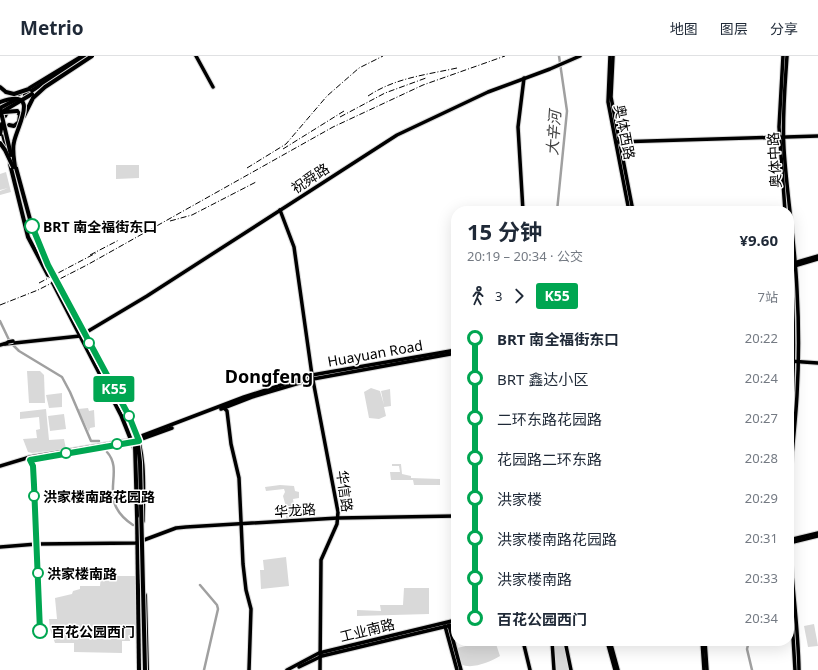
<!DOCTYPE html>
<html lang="zh">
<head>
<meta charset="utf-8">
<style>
  :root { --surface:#fff; --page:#f2f2f3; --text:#1f2937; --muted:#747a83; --line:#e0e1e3 }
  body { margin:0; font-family:"Noto Sans","Noto Sans SC",sans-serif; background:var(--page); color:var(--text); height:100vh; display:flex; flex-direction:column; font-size:15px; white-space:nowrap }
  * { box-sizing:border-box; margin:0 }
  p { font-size:13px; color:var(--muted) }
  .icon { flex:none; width:22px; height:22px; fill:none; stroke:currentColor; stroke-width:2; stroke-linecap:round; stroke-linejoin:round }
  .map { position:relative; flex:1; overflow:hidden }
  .panel { position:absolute; left:451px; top:150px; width:343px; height:440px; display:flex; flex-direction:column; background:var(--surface); border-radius:16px; box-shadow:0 4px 16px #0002 }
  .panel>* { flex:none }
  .badge { padding:0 8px; border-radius:3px; font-size:14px; line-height:26px }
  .map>.badge { position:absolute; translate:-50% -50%; box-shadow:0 0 0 2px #fff }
  .legs { display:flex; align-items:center; gap:6px; height:44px; padding:0 16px; font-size:13px }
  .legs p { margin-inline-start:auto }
  .head { display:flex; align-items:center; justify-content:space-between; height:68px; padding:0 16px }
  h1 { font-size:22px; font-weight:700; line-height:30px }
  ul { padding:0 16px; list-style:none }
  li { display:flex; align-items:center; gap:14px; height:40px; font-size:15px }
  li i { display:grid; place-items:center; width:6px; height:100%; margin:0 5px; background:currentColor }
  li i::after { content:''; width:10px; height:10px; margin:-5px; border:3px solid; border-radius:50%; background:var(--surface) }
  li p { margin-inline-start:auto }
  li:first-child i { background:linear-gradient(#0000 50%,currentColor 0) }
  li:last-child i { background:linear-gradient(currentColor 50%,#0000 0) }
  header { display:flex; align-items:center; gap:24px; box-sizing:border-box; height:56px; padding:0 20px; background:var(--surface); border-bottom:1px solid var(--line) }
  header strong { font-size:19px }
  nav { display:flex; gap:22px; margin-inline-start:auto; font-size:14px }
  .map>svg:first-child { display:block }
</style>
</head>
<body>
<header>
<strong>Metrio</strong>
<nav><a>地图</a><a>图层</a><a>分享</a></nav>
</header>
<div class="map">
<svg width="818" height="614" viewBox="0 0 818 614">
  <rect width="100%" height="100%" fill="#fff"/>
  <g fill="#d9d9d9">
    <polygon points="116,109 139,109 139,122 116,123"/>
    <polygon points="6,116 11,136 0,139 0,135 8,132 0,134 0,118"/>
    <polygon points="789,223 791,242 792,302 789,303"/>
    <polygon points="27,315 40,315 44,319 45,347 29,347"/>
    <polygon points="371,332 380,335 384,349 381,335 390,333 391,350 384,351 386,360 379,363 369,362 364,336"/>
    <polygon points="62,337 62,351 49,352 46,339"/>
    <polygon points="88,352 89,355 94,354 95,371 90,372 89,376 78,353"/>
    <polygon points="46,353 49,384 64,383 66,393 32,397 28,396 23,383 37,382 36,374 40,373 39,361 20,363 20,356"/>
    <polygon points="64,358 66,373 50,375 48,360"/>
    <polygon points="392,408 401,408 402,418 411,420 411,422 440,423 440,429 414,429 413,424 391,424 390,416 400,416 399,410 392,410"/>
    <polygon points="280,429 294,430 295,435 299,436 299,442 293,443 294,451 291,452 293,464 286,465 286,451 283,440 285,436 284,433 266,435 265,431"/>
    <polygon points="286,501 289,530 261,533 260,514 264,514 263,504"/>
    <polygon points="101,520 136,520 136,580 130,580 130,585 122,585 122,597 74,596 74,587 55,587 50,573 49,563 57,563 55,542 72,538 73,535 80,533 80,530 100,530"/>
    <polygon points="404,532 429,532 429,558 357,560 357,554 381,555 380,549 403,549"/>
    <polygon points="814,568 818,590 808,591 804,570"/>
    <path d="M487 585H495L500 600C490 606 471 614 461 608 458 604 458 597 457 592Z"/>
    <polygon points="552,585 564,585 570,614 556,614"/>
  </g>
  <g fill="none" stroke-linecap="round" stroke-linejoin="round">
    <g stroke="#a0a0a0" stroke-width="2.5">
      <polyline points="557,155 567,55 559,0"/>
      <polyline points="0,265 10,286 19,295 62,321 70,336 91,385 99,385"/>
      <path d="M107 396C126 417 95 444 133 469"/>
      <polyline points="200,529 217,549 218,553 204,614"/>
      <polyline points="749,585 747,593 752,614"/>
    </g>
    <g stroke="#dbdbdb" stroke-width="5.5">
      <g id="major">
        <polyline points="196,0 213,31"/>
        <polyline points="610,0 608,46 629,155"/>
        <polyline points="613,0 611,41 633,155"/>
        <polyline points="783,0 779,71 785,155"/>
        <path d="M787 0C785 31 782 62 784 93 787 140 795 187 797 234 799 269 799 305 797 339 795 375 790 409 789 444 787 501 798 557 799 614"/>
        <polyline points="26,34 82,0"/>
        <polyline points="1,49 21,37"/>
        <polyline points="616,86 818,80"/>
        <polyline points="280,154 294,191 312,319 338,456 337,468 321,504 320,614"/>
        <polyline points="523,155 518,71 524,22"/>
        <path d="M789 196C795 258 795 319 789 381"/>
        <polyline points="794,207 818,200"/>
        <polyline points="794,210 818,203"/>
        <polyline points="5,288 80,280 147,240 397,79 488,36 550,13 580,0"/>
        <polyline points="0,289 7,287"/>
        <polyline points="789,305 818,307"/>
        <polyline points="223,351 227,355 231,388 239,422 243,508 246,534 251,553 249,614"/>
        <polyline points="221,353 252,341 313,323 456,297"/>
        <polyline points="136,385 172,372"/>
        <polyline points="0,410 30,401 131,384 244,341 312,319 456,294"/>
        <polyline points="789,484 818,477"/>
        <polyline points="789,487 818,480"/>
        <polyline points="0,491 37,488 136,487 176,472 186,471 338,462 456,460"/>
        <polyline points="789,514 795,614"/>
        <polyline points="449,569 461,614"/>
        <polyline points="445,570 457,614"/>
        <polyline points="523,585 530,614"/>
        <polyline points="552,585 554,614"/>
        <polyline points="565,585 571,614"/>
        <polyline points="607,585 615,614"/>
        <polyline points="610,585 618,614"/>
        <polyline points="702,585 704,614"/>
        <polyline points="705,585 707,614"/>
        <polyline points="299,611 322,600 456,568"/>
        <polyline points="287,614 319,597 456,564"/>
      </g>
    </g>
    <g stroke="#dbdbdb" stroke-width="6">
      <g id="highway">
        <polyline points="0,31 6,36"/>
        <polyline points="25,39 86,0"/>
        <polyline points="0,49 6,51 7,56 5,60 0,62"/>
        <polyline points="24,60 33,42"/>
        <polyline points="0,67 8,98"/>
        <polyline points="9,69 14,70 19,66 20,59 17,55"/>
        <polyline points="10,108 28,181 48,219"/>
        <polyline points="15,108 34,178 52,216"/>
        <polyline points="53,227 121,359 135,394"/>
        <path d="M134 371C146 401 143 432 143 465"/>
        <polyline points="137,456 139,614"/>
        <polyline points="145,539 147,614"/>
      </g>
    </g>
    <use href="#major" stroke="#000" stroke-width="3.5"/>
    <use href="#highway" stroke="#000" stroke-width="4"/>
    <g stroke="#000" stroke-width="1" stroke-dasharray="6 2 1 2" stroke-linecap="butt">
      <path d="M368 40C395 22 425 19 457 12"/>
      <polyline points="340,61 385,37 426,22"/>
      <polyline points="283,93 344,55"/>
      <polyline points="247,112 286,88 327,40 359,12 383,0"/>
      <polyline points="170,165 192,159 256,126"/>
      <polyline points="90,199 119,184"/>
      <polyline points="39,227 96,197"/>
      <polyline points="0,249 38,234 87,209 333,71 423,29 505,0"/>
    </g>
    <g stroke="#dbdbdb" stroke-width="5.5" stroke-linecap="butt">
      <polyline id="major-bridge" points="8,286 13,285"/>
    </g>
    <g stroke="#dbdbdb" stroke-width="6" stroke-linecap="butt">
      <g id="highway-bridge">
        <polyline points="6,36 14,38 29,33"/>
        <polyline points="33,42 45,31 92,0"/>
        <path d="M0 46C41 32 18 68 14 86 12 94 14 102 15 111"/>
        <polyline points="0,52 11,99"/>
        <polyline points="0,52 17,43"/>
        <polyline points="4,56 17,55"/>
        <polyline points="0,57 32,38"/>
        <polyline points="0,78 2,68"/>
        <polyline points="0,87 5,94 13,111"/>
        <polyline points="50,214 131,367 138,389 140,406 145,614"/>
        <polyline points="135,389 137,460"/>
      </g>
    </g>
    <use href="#major-bridge" stroke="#000" stroke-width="3.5"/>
    <use href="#highway-bridge" stroke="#000" stroke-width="4"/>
  </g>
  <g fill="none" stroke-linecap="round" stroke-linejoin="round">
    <g stroke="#fff" stroke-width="9">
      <polyline id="line-1" points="32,170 48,209 129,360 139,385 30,404 33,410 34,429 40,575"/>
    </g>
    <use href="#line-1" stroke="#00a651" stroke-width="6"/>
  </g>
  <g fill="#fff" stroke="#00a651" stroke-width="2">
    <circle cx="32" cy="170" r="7"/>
    <circle cx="89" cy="287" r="5"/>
    <circle cx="129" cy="360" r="5"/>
    <circle cx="117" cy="388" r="5"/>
    <circle cx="66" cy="397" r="5"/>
    <circle cx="34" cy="440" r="5"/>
    <circle cx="38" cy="517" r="5"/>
    <circle cx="40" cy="575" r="7"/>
  </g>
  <g text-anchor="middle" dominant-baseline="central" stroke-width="3" stroke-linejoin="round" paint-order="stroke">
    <g font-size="14" fill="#000" stroke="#fff">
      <text transform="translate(625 76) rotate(79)">奥体西路</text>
      <text transform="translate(774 104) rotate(-93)">奥体中路</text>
      <text transform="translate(310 122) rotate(-33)">祝舜路</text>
      <text transform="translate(375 297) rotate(-10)">Huayuan Road</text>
      <text transform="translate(345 435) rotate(82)">华信路</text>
      <text transform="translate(295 454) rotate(-4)">华龙路</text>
      <text transform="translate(367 574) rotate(-14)">工业南路</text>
    </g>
    <g font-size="14" font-weight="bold" fill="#000" stroke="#fff" text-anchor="start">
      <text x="43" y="170">BRT 南全福街东口</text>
      <text x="43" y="440">洪家楼南路花园路</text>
      <text x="47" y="517">洪家楼南路</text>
      <text x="51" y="575">百花公园西门</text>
    </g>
    <g font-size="15" font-style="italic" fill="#414141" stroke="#fff">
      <text transform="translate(553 77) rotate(-86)">大辛河</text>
    </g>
    <g font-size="18" font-weight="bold" fill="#000" stroke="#fff">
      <text x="269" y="320">Dongfeng</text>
    </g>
  </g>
</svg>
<b class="badge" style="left:114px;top:333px;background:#00a651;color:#fff">K55</b>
<section class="panel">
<div class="head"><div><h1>15 分钟</h1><p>20:19 – 20:34 · 公交</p></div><b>¥9.60</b></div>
<div class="legs"><svg class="icon" aria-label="walk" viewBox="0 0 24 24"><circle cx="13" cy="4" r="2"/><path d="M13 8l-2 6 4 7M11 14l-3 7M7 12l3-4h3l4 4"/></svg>3<svg class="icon" aria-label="forward" viewBox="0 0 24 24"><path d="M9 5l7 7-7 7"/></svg><b class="badge" style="background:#00a651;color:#fff">K55</b><p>7站</p></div>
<ul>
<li><i style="color:#00a651"></i><b>BRT 南全福街东口</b><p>20:22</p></li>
<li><i style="color:#00a651"></i><span>BRT 鑫达小区</span><p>20:24</p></li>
<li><i style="color:#00a651"></i><span>二环东路花园路</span><p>20:27</p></li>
<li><i style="color:#00a651"></i><span>花园路二环东路</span><p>20:28</p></li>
<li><i style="color:#00a651"></i><span>洪家楼</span><p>20:29</p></li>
<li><i style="color:#00a651"></i><span>洪家楼南路花园路</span><p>20:31</p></li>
<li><i style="color:#00a651"></i><span>洪家楼南路</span><p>20:33</p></li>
<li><i style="color:#00a651"></i><b>百花公园西门</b><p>20:34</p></li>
</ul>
</section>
</div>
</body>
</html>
